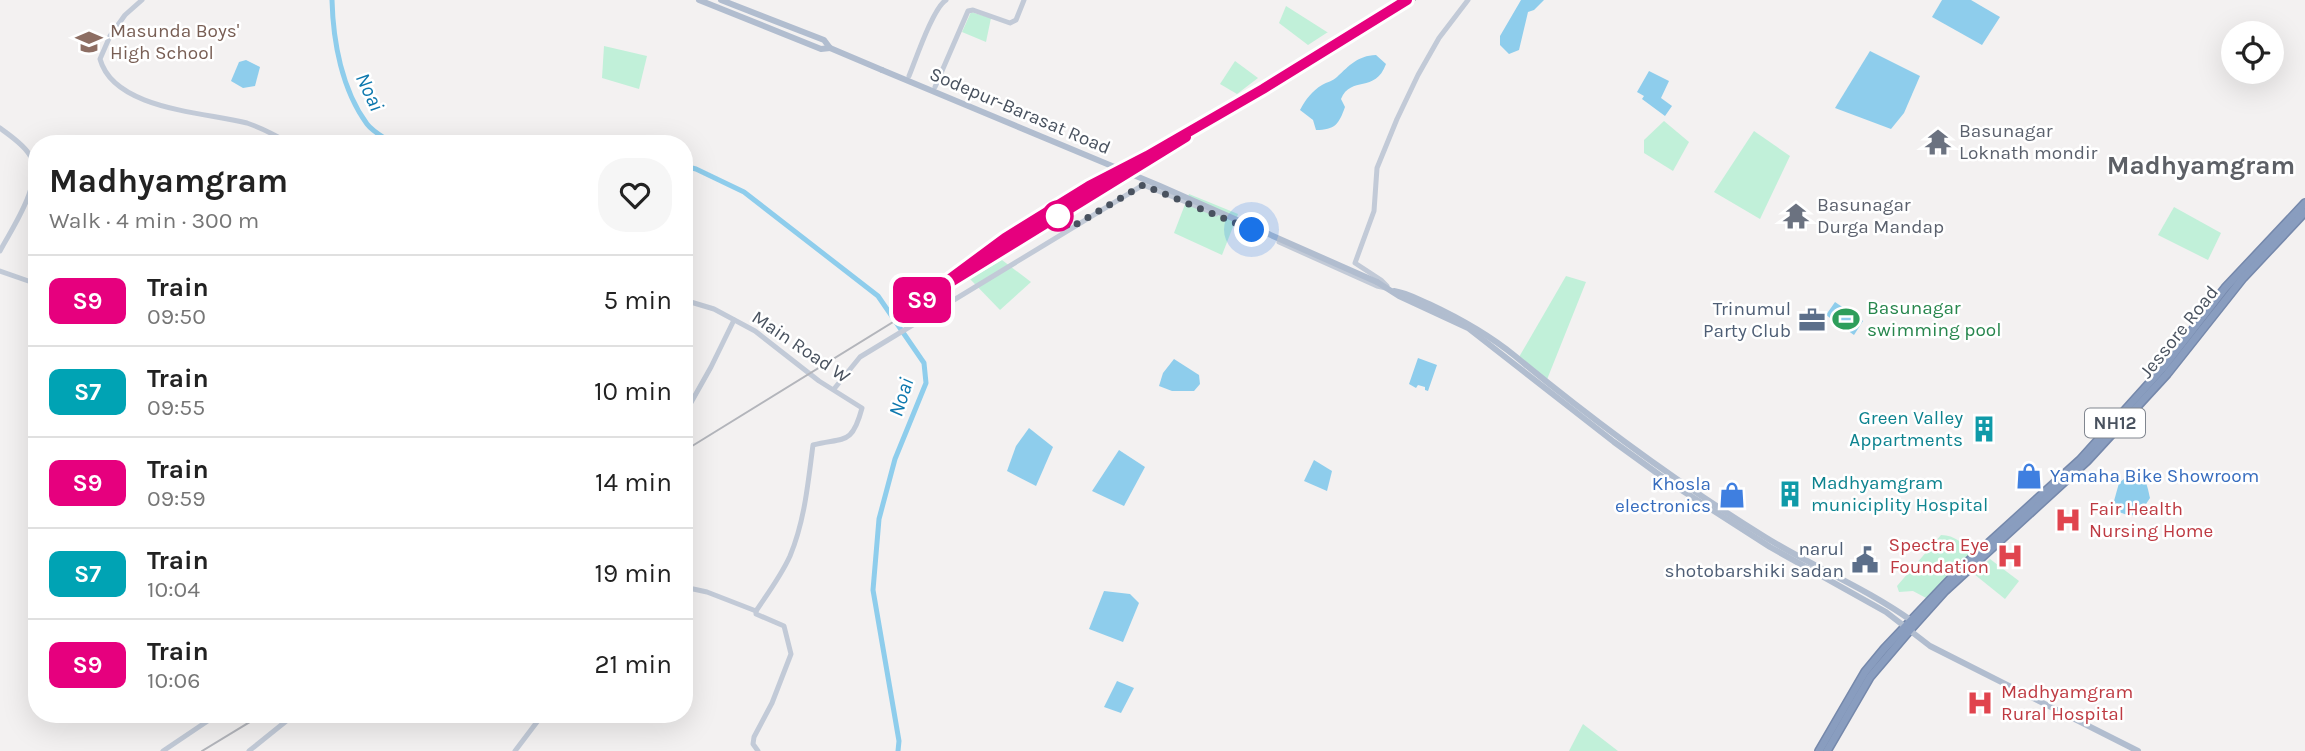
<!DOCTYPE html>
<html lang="en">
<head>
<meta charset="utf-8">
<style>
  :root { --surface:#fff; --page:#f6f6f6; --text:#222; --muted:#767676; --line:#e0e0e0 }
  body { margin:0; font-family:Karla,sans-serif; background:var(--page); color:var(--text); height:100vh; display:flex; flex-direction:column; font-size:26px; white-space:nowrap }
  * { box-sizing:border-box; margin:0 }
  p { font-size:23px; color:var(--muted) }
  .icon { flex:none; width:38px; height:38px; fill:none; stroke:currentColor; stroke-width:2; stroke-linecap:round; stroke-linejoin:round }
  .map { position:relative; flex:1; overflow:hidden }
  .sheet { position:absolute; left:28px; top:135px; width:665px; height:588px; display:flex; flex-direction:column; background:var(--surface); border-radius:28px; box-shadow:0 7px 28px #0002 }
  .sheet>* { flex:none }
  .badge { padding:0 14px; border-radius:10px; font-size:24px; line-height:46px }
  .fabs { position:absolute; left:2221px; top:21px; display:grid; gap:14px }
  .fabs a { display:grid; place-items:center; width:63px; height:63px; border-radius:50%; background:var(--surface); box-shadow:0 7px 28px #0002; font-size:35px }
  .you { position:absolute; width:35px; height:35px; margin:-18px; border:5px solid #fff; border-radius:50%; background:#1a73e8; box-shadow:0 0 0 10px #1a73e833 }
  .map>.badge { position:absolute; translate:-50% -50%; box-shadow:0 0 0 4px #fff }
  .round { display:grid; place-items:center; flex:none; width:74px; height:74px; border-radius:28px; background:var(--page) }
  .head { display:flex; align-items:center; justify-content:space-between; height:119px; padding:0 21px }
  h1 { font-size:33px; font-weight:700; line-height:52px }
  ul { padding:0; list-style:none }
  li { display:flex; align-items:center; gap:21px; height:91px; padding:0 21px; border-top:2px solid var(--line) }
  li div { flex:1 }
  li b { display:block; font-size:26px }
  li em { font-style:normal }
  li .badge { min-width:77px; font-weight:700; text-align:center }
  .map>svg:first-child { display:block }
</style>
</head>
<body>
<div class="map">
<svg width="2305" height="751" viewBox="0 0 2305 751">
  <rect width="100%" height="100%" fill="#f3f1f1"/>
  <g fill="#c1f0d9">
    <polygon points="1286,6 1327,32 1328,32 1308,45 1279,23"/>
    <polygon points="971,12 991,18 986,42 962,32"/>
    <polygon points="604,46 647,56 639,89 602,78"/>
    <polygon points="1235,61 1258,78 1237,94 1220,84"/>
    <polygon points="1664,121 1689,142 1673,171 1644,153 1644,140"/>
    <polygon points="1754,131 1790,156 1760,219 1714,192"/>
    <polygon points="1189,194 1238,214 1222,255 1174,233"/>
    <polygon points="2174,207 2221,233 2208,260 2158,235"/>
    <polygon points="1002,260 1031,282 1000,310 970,279"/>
    <polygon points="1566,276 1586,282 1546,382 1519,357"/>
    <path d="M1941 535C1955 535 1964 544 1973 554L1928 599 1913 591 1899 592 1897 586Z"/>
    <polygon points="1990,559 2019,581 2005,599 1974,574"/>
    <polygon points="1583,724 1618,751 1569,751"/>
  </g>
  <g fill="#8ecdec">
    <polygon points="1521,0 1544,0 1534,10 1528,12 1519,50 1509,54 1500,45 1500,36"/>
    <polygon points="1942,0 1971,0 2000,17 1982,45 1932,17"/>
    <polygon points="1870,51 1920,76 1904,113 1891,129 1835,108"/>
    <path d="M1376 55 1386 64C1375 94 1351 75 1341 99L1345 107C1339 124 1335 130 1316 130L1313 120 1300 110C1306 99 1312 91 1322 85 1327 82 1333 81 1337 77 1350 65 1357 56 1376 55Z"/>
    <polygon points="246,60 260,67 255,86 243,88 231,81 239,62"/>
    <polygon points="1649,71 1669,81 1661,98 1672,106 1665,116 1642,99 1644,96 1637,92"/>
    <polygon points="1835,302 1863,321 1854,335 1826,315"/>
    <polygon points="1418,358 1437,365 1428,391 1425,390 1425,387 1418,385 1416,388 1409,384"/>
    <polygon points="1174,359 1199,375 1200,384 1194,391 1172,391 1159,386 1163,373"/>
    <polygon points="1029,428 1053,447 1036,486 1007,471 1016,446"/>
    <polygon points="1119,450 1145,467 1124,506 1092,491"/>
    <polygon points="1314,460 1332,471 1327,491 1304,481"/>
    <path d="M2130 474C2146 475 2147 484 2150 498L2140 513 2130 516 2119 512 2114 501 2119 483Z"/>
    <polygon points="1104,591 1130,594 1139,603 1123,642 1089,629"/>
    <polygon points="1117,681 1134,688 1121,713 1104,707"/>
  </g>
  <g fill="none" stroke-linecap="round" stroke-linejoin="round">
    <g stroke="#8ecdec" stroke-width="5">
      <path d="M332 0C333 42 342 90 367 124 373 132 385 138 393 144"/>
      <polyline points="684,166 696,169 744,192 878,296 924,363 926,383 895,459 879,519 873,590 899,741 898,751"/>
    </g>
    <g stroke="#7588ab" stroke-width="10">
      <g id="highway">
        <polyline points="1819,751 1865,672 1884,649 1960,569 2080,460 2162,369 2225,288 2305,203"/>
        <polyline points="1827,751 1870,677 1910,630 1945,591 2087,461 2167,374 2243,278 2305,212"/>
      </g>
    </g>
    <g stroke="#c2cad7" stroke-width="5">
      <path d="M142 0 125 15 110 36 100 59C114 110 205 112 247 123 262 128 277 136 291 144"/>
      <path d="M909 76C916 59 933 8 946 0"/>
      <polyline points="935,87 968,11 973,10 1010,23 1016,20 1024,0"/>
      <path d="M0 128C9 135 23 144 29 154 46 180 12 228 0 251"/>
      <polyline points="1279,242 1377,286 1386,288"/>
      <polyline points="0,271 37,284"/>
      <polyline points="1387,286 1381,280 1355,263 1374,211 1377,168 1397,119 1418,75 1439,38 1468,0"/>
      <path d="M684 300 714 309 755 331 819 381 862 408C852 446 844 437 813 445 808 482 805 520 790 556 781 576 768 593 756 611V614L784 626 791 654 772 703 754 737 753 744 758 751"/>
      <polyline points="834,389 860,357 1143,185 1216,214"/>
      <polyline points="684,415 711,367 734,320"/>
      <polyline points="684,587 707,592 756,611"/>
      <polyline points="163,751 218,714"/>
      <polyline points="249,751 295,714"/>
      <polyline points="515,751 543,714"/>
    </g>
    <g stroke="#b1bdcf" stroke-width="6">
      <polyline points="699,0 821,49 830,48"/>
      <polyline points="721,0 824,40 830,48 882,70"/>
      <polyline points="1377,282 1399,296 1468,328 1614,442 1672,484 1770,547 1886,612 1930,646 2138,751"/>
      <path d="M1394 291C1407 293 1417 299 1429 304 1461 319 1488 334 1515 356 1595 422 1676 482 1765 537 1813 567 1866 588 1912 621"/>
    </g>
    <use href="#highway" stroke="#899dbf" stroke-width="7"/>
    <g stroke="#b3b5bb" stroke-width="2">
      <path d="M954 276C1010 230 1075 192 1140 159"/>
      <polyline points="684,451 1415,0"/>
      <polyline points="202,751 263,714"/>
    </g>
    <polyline stroke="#b1bdcf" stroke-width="6" points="882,70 1160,186 1377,282"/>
  </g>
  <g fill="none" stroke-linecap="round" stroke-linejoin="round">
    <g stroke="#fff" stroke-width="16">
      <polyline id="line" points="1186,137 920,301 1005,238 1089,186 1147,156 1263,89 1407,0"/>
    </g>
    <use href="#line" stroke="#e6007e" stroke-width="10"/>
    <polyline stroke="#49525f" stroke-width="7" stroke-dasharray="0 12.6" points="1058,216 1070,228 1143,185 1252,230"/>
  </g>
  <defs>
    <g id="school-bare" transform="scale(2.1)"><path d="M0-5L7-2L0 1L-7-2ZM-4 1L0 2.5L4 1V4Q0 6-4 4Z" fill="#8d6e63" stroke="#fff" stroke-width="2.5" paint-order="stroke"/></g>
    <g id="temple-bare" transform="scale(2.1)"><path d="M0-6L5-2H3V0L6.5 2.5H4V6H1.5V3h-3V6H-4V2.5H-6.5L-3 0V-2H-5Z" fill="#6b7280" stroke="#fff" stroke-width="2.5" paint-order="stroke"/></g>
    <g id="stadium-bare" transform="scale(2.1)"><path d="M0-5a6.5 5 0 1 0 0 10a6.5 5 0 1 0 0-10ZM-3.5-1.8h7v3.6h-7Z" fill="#2e9e5b" stroke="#fff" stroke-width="2.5" paint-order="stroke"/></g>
    <g id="office-bare" transform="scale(2.1)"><path d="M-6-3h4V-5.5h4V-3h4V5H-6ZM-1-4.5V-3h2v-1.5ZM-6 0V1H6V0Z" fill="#5c6f8a" stroke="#fff" stroke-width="2.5" paint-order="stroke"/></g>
    <g id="building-bare" transform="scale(2.1)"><path d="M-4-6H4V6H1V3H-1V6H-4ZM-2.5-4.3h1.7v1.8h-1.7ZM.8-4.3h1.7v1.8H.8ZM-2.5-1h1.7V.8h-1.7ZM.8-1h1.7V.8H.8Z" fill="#0f9aa8" stroke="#fff" stroke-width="2.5" paint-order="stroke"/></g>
    <g id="shop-bare" transform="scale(2.1)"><path d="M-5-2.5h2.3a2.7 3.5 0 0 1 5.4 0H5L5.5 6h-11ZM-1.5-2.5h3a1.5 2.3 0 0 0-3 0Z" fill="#3f7fe0" stroke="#fff" stroke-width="2.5" paint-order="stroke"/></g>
    <g id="hospital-bare" transform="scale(2.1)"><path d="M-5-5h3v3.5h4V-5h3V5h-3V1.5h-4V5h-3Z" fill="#e0444e" stroke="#fff" stroke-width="2.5" paint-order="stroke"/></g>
    <g id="civic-bare" transform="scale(2.1)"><path d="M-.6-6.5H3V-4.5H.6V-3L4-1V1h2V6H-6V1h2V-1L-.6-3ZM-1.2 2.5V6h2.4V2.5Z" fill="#5c6f8a" stroke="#fff" stroke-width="2.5" paint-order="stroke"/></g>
  </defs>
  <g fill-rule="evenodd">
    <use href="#school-bare" x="89" y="42"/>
    <use href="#temple-bare" x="1938" y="142"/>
    <use href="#temple-bare" x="1796" y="216"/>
    <use href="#stadium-bare" x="1846" y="319"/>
    <use href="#office-bare" x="1812" y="320"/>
    <use href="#building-bare" x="1984" y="429"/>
    <use href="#shop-bare" x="2029" y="476"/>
    <use href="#building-bare" x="1790" y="494"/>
    <use href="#shop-bare" x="1732" y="495"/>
    <use href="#hospital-bare" x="2068" y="520"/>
    <use href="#hospital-bare" x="2010" y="556"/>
    <use href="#civic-bare" x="1865" y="560"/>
    <use href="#hospital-bare" x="1980" y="703"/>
  </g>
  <circle fill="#fff" stroke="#e6007e" stroke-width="3.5" cx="1058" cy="216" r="14"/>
  <g text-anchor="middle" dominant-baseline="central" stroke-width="5" stroke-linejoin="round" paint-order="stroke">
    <rect fill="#fff" stroke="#80868f" stroke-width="2" x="2085" y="408.5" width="60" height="29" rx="5"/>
    <g font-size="18" font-weight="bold" fill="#49525f">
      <text x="2115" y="423">NH12</text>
    </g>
    <g font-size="19" fill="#785e54" stroke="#fff" text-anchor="start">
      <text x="110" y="31">Masunda Boys'<tspan x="110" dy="22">High School</tspan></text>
    </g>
    <g font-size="19" fill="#49525f" stroke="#fff">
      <text transform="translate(1020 111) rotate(23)">Sodepur-Barasat Road</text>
      <text transform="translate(2179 332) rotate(-51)">Jessore Road</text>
      <text transform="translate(801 347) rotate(34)">Main Road W</text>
    </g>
    <g font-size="19" fill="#5b616d" stroke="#fff" text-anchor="start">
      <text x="1959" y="131">Basunagar<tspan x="1959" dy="22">Loknath mondir</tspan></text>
      <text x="1817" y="205">Basunagar<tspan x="1817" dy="22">Durga Mandap</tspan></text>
    </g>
    <g font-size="19" fill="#27864d" stroke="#fff" text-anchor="start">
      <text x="1867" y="308">Basunagar<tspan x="1867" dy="22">swimming pool</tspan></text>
    </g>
    <g font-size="19" fill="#4e5e75" stroke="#fff" text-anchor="end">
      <text x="1791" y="309">Trinumul<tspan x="1791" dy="22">Party Club</tspan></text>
      <text x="1844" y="549">narul<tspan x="1844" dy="22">shotobarshiki sadan</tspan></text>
    </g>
    <g font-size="19" fill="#0d838f" stroke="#fff" text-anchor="end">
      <text x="1963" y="418">Green Valley<tspan x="1963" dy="22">Appartments</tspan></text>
      <text x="1811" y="483" text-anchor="start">Madhyamgram<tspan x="1811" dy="22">municiplity Hospital</tspan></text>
    </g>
    <g font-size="19" fill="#366cbe" stroke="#fff" text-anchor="start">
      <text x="2050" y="476">Yamaha Bike Showroom</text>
      <text x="1711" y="484" text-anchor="end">Khosla<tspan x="1711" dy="22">electronics</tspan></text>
    </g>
    <g font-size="19" fill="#be3a42" stroke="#fff" text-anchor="start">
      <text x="2089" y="509">Fair Health<tspan x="2089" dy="22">Nursing Home</tspan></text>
      <text x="1989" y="545" text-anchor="end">Spectra Eye<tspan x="1989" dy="22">Foundation</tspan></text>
      <text x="2001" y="692">Madhyamgram<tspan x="2001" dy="22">Rural Hospital</tspan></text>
    </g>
    <g font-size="21" font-style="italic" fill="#0d78ae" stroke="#fff">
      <text transform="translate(370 92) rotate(65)">Noai</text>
      <text transform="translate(901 397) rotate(-72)">Noai</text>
    </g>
    <g font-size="26" font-weight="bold" fill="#5d6066" stroke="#fff">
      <text x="2201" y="165">Madhyamgram</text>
    </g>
  </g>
</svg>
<div class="fabs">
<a><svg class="icon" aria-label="locate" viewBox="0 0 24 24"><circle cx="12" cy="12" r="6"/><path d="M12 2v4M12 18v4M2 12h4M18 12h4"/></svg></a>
</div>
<div class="you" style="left:1252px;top:230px"></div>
<b class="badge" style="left:922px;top:300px;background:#e6007e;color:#fff">S9</b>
<section class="sheet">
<div class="head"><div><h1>Madhyamgram</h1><p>Walk · 4 min · 300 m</p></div><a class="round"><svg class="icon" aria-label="heart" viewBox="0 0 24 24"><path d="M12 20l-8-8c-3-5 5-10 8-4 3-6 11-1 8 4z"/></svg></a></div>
<ul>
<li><span class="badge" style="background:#e6007e;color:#fff">S9</span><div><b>Train</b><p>09:50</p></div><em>5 min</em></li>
<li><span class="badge" style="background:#00a3b4;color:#fff">S7</span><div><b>Train</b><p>09:55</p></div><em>10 min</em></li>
<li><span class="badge" style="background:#e6007e;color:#fff">S9</span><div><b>Train</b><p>09:59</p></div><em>14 min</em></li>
<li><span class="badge" style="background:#00a3b4;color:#fff">S7</span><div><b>Train</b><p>10:04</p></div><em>19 min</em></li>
<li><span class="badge" style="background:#e6007e;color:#fff">S9</span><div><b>Train</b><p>10:06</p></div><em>21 min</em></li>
</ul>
</section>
</div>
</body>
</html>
